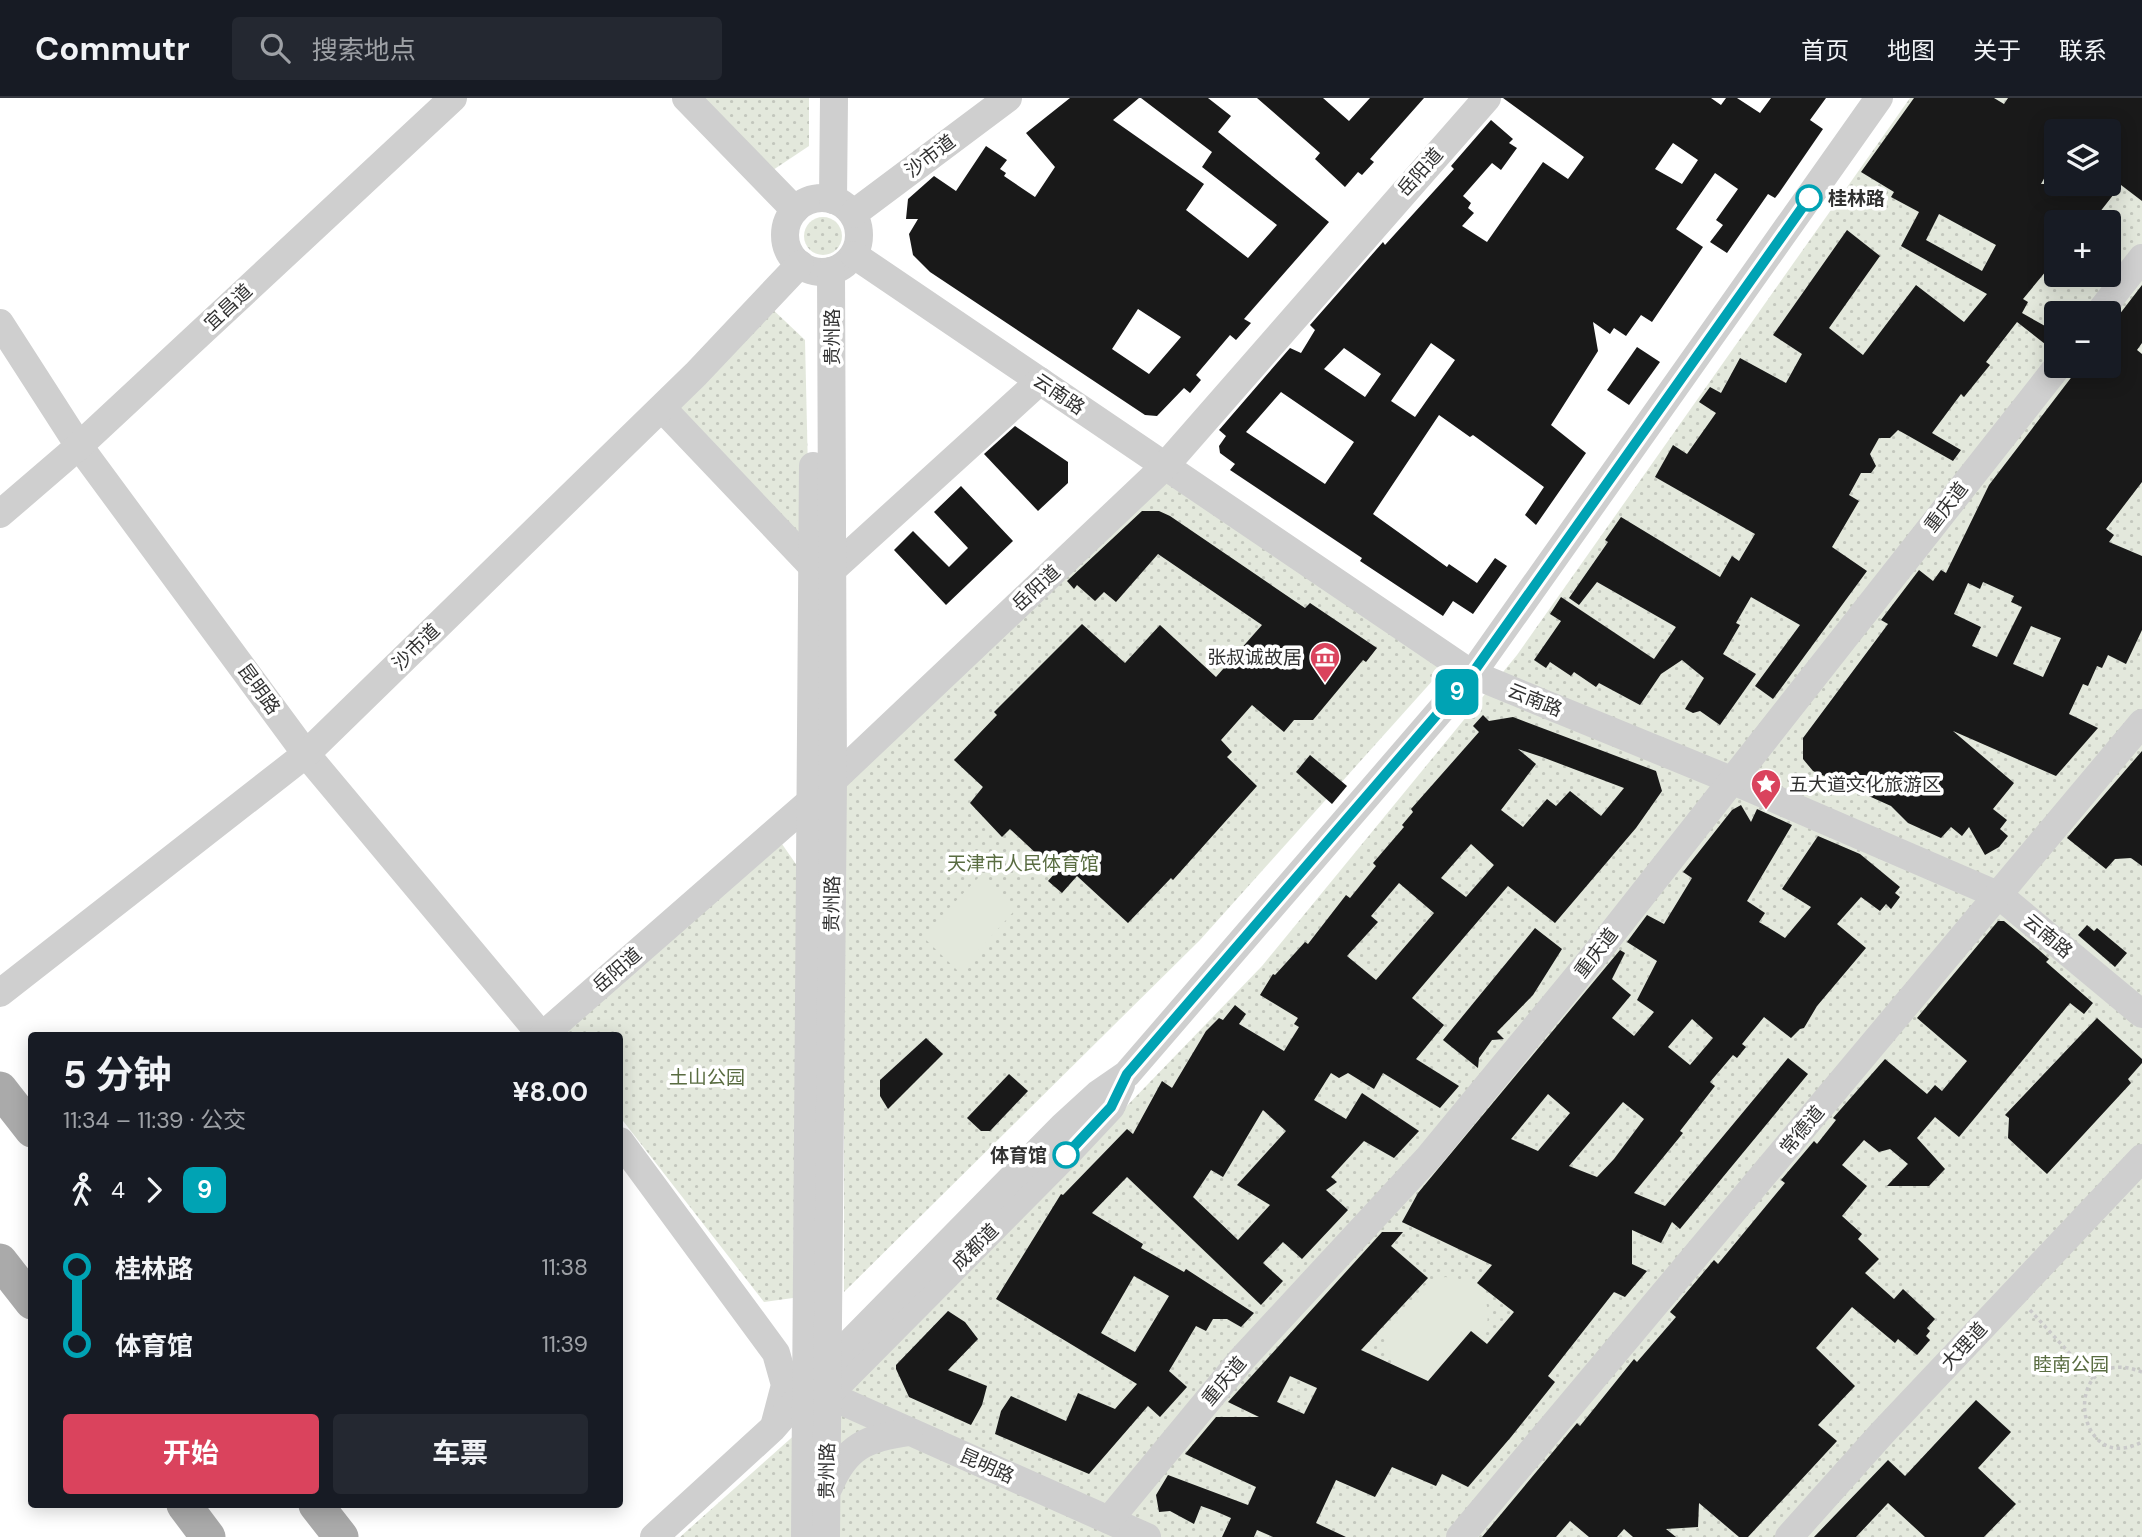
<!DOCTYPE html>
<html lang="zh">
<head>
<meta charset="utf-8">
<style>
  :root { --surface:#171b24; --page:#242831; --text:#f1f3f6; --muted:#9ea1a6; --line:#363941; --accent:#da435d }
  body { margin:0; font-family:"DM Sans","Noto Sans SC",sans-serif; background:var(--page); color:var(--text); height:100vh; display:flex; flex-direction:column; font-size:26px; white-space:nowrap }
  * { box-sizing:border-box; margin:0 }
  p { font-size:23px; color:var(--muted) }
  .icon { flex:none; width:38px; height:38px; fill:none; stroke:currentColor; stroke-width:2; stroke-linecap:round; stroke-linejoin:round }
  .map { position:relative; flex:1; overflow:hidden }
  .details { position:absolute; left:28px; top:934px; width:595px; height:476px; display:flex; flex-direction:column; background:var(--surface); border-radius:7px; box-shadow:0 4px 18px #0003 }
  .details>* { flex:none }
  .badge { padding:0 14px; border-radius:10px; font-size:24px; line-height:46px }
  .buttons { position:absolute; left:2044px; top:21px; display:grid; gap:14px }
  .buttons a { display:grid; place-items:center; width:77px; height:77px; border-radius:7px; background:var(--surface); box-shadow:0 4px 18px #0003; font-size:35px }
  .map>.badge { position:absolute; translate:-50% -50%; box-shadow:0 0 0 4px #fff }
  .legs { display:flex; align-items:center; gap:10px; height:77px; padding:0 35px; font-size:23px }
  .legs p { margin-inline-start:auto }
  .headline { display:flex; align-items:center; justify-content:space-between; height:119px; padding:0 35px }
  h1 { font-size:38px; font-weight:700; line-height:52px }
  .primary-button { display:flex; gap:14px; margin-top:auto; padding:14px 35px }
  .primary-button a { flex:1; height:80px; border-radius:7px; background:var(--accent); color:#fff; font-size:28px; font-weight:700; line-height:80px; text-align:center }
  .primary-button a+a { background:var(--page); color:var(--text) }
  ul { padding:0 35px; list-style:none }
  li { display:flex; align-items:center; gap:24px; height:77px; font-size:26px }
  li i { display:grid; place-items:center; width:10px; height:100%; margin:0 9px; background:currentColor }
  li i::after { content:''; width:18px; height:18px; margin:-9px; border:5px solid; border-radius:50%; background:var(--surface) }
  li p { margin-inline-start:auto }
  li:first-child i { background:linear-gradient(#0000 50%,currentColor 0) }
  li:last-child i { background:linear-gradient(currentColor 50%,#0000 0) }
  header { display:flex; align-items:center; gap:42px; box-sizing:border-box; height:98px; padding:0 35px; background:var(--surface); border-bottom:2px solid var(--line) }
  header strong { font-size:33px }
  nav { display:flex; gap:38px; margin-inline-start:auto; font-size:24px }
  .search { width:490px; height:63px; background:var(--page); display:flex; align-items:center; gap:18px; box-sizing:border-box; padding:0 24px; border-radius:7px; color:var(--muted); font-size:26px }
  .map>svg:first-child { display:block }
</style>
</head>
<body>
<header>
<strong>Commutr</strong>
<div class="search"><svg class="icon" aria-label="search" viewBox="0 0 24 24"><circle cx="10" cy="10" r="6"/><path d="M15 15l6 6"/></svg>搜索地点</div>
<nav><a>首页</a><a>地图</a><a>关于</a><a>联系</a></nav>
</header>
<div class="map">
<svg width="2142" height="1439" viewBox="0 0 2142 1439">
  <defs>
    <pattern id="green-dots" width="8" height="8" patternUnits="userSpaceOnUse" patternTransform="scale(1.75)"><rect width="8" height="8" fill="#e3e8dc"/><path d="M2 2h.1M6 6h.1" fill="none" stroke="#c3c7bd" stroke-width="1.8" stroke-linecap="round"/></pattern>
  </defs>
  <rect width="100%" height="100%" fill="#fff"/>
  <g fill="url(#green-dots)" fill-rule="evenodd">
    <polygon points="700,0 809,0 809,48 767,76"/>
    <path d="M1910 0H2142V1439H680L899 1244 1262 868 1517 557ZM2056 33H2109V86H2056ZM2056 124H2109V177H2056ZM2056 215H2109V268H2056Z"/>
    <circle cx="823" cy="138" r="19"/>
    <polygon points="768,207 805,242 810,461 669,311"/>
    <polygon points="1167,382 1443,571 1200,842 844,1194 844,688"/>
    <polygon points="782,746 798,769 793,1200 764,1204 620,1019 620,938 561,938"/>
  </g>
  <g fill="#e3e8dc">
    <polygon points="980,778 1016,811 959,874 922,838"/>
    <path d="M1445 1179C1526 1183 1477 1290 1424 1283 1417 1283 1410 1277 1404 1274 1387 1264 1385 1252 1385 1233L1425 1187Z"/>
  </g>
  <g fill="#191919" fill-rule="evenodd">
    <path d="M1070 0H1139L1113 22 1204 86 1186 112 1248 160 1277 127 1202 69 1212 54 1141 0H1208L1231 18 1218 34 1329 124 1244 221 1251 225 1236 242 1230 237 1196 277 1201 282 1190 295 1184 290 1157 318 1145 317 930 174 913 157 909 136 918 121H906L908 101 934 78 956 93 986 48 1007 62 1000 71 1006 75 1004 78 1035 99 1055 69 1026 35ZM1138 211 1181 239 1149 276 1112 251Z"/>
    <polygon points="1257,0 1323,0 1349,23 1370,0 1424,0 1370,61 1374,64 1362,77 1358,74 1345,89 1315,61 1320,55"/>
    <path d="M1503 0H1711L1721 7 1726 0H1737L1760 15 1771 0H1826L1810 22 1823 31 1779 95 1775 100 1768 96 1727 155 1710 144 1723 127 1716 122 1738 91 1715 75 1676 131 1703 149 1652 224 1641 217 1626 238 1614 230 1610 236 1593 224 1598 253 1551 327 1586 355 1536 427 1525 417 1544 389 1473 337 1470 339 1439 317 1373 416 1447 469 1449 466 1477 485 1495 460 1507 468 1473 516 1453 503 1443 518 1360 463 1362 460 1230 372 1235 366 1220 355 1219 348 1226 338 1219 332 1290 250 1301 255 1315 232 1310 227 1383 144 1385 147 1454 71 1451 68 1491 22 1513 41 1509 45 1517 50 1501 72 1492 65 1463 98 1471 105 1468 110 1474 115 1462 128 1487 144 1543 64 1568 81 1584 59ZM1673 45 1698 62 1682 86 1655 71ZM1431 245 1455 262 1415 319 1391 303ZM1344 250 1381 276 1365 299 1324 271ZM1281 294 1354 344 1325 386 1246 334Z"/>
    <path d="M1914 0H1994L2004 6 2008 0H2142V103L2121 87 2092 124H2047L2056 130V161L2023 201 2028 204 2022 215 2054 233 2045 246 2017 224 1986 264 1990 267 1964 299 1961 296 1932 335 1961 352 1953 363 1898 332 1890 340H1879L1870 356 1876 368 1871 375H1861L1849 397 1859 403 1832 449 1867 473 1773 601 1755 588 1800 527 1751 499 1736 525 1740 527 1723 556 1756 576 1720 627 1700 613 1693 615 1685 611 1704 580 1682 562 1661 576 1640 607 1599 585 1596 589 1574 574 1571 578 1550 564 1546 570 1534 562 1561 523 1550 516 1561 499 1654 561 1676 529 1597 484 1579 507 1569 500 1608 444 1605 442 1621 419 1720 479 1732 458 1739 463 1755 436 1655 379 1673 347 1687 356 1699 339 1716 315 1699 304 1710 289 1721 295 1740 260 1786 285 1802 256 1773 237 1847 132 1880 158 1829 230 1863 257 1916 187 1964 224 1987 196 1901 148 1919 114 1891 99 1894 94 1861 74ZM2056 33H2109V86H2041L2056 59ZM1939 116 1996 147 1982 173 1926 142Z"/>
    <path d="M2142 187V245L2137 252 2142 256V384L2106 431 2114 437 2109 444 2142 458V532L2126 566 2108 557 2102 570 2097 568 2088 588 2083 586 2069 616 2098 630 2056 678 1953 633 2014 685 1993 711 2007 722 2000 731 2008 738 1999 749 1985 757 1969 729 1962 738 1951 729 1941 740 1908 725 1891 708 1813 673 1803 661V640L1888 526 1881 522 1919 472 1933 483 1941 472 1946 475 1989 387 2080 268H2109V230ZM1983 484 2014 498 2011 504 2022 509 1997 559 1972 548 1981 529 1954 516 1968 485 1980 491ZM2031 528 2061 540 2043 579 2013 566Z"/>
    <polygon points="1637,249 1660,264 1629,307 1607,292"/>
    <polygon points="1015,328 1068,364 1068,385 1038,413 984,356"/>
    <polygon points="961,388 1013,443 946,507 894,452 913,433 949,469 968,450 934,414"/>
    <polygon points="1142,413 1159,413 1170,418 1305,510 1310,505 1377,550 1366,564 1363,562 1313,622 1294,622 1284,634 1252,607 1221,642 1232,654 1227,659 1257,688 1173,782 1171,780 1128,825 1077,778 1062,795 1048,783 1056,774 1010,731 1002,739 970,705 983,689 954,662 997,617 994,614 1082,526 1125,565 1160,527 1216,579 1262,527 1158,456 1116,504 1104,494 1095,503 1077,487 1074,491 1067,483"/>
    <path d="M1483 617 1489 623 1513 619 1656 673 1662 693 1636 730 1555 825 1508 788 1412 900 1444 927 1416 961 1459 988 1440 1010 1383 975 1374 991 1348 975 1339 980 1331 975 1314 1002 1346 1021 1362 995 1419 1033 1394 1060 1364 1043 1331 1079 1337 1084 1326 1092 1348 1112 1302 1161 1283 1144 1263 1165 1283 1183 1261 1207 1127 1079 1092 1115 1143 1146 1141 1150 1184 1174 1186 1171 1254 1215 1241 1229 1227 1221H1213L1206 1233 1196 1228 1169 1273 1187 1289 1160 1319 1148 1308 1089 1376 995 1336 1001 1313 1011 1298 1066 1323 1078 1295 1115 1311 1137 1286 996 1201 1061 1096 1063 1097 1127 1031 1133 1036 1162 983 1172 990 1206 933 1219 920 1223 922 1235 907 1246 916 1239 926 1284 953 1299 929 1294 926 1298 920 1260 897 1273 876 1275 877 1305 844 1308 846 1346 797 1350 800 1376 768 1373 765 1404 729 1402 727 1413 714 1411 711 1479 634 1473 628ZM1518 651 1542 659 1624 690 1601 718 1570 693 1556 708 1547 701 1523 729 1501 712 1536 666ZM1471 746 1494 767 1466 799 1441 780ZM1399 785 1434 815 1376 882 1347 858 1378 824 1371 818ZM1263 1012 1286 1033 1237 1087 1270 1107 1238 1142 1193 1099 1211 1072 1223 1079ZM1134 1178 1169 1198 1135 1254 1101 1235Z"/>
    <polygon points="2142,653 2142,768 2131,760 2115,761 2106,771 2067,740"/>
    <polygon points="1310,657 1347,688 1332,706 1296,674"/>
    <path d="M1741 707 1751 724 1757 711 1792 727 1747 803 1765 815 1759 824 1774 833 1785 840 1811 809 1782 791 1818 738 1860 756 1900 789 1895 795 1900 799 1891 811 1886 806 1880 813 1861 799 1837 826 1866 850 1817 908 1804 930 1800 931 1791 940 1764 919 1742 946 1746 949 1737 960 1733 957 1710 984 1715 988 1680 1033 1683 1035 1634 1095 1665 1108 1788 960 1808 976 1680 1131 1672 1124 1661 1145 1632 1132V1166L1647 1173 1625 1199 1614 1194 1548 1278 1555 1284 1511 1339 1468 1389 1442 1376 1436 1388 1392 1369 1375 1399 1336 1382 1316 1425 1346 1439H1273L1257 1432 1254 1439H1222L1231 1420 1215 1413 1201 1408 1194 1426 1170 1413 1159 1414 1156 1397 1168 1377 1248 1407 1256 1389 1185 1356 1216 1319H1259L1228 1304 1382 1134H1403L1391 1148 1428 1180 1361 1252 1428 1283 1471 1233 1487 1246 1514 1214 1477 1185 1492 1167 1402 1124 1418 1095 1620 852 1625 855 1612 881 1631 897 1612 920 1634 938 1654 914 1637 902 1657 863 1627 844 1647 817 1664 826 1692 780 1683 774 1732 712ZM1692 921 1713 940 1690 967 1668 949ZM1548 996 1570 1015 1538 1053 1511 1041ZM1623 1004 1644 1021 1614 1061 1597 1079 1569 1068ZM1290 1278 1317 1290 1304 1316 1277 1304Z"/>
    <polygon points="1998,823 2004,823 2040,853 2049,861 2046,864 2093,905 2084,916 2070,905 1959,1039 1935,1019 1917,1040 1945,1071 1929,1088 1887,1088 1908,1066 1890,1051 1879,1054 1864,1042 1842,1067 1867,1088 1842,1118 1862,1136 1858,1141 1879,1161 1865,1175 1894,1201 1903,1191 1935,1221 1927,1230 1930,1233 1926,1238 1930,1242 1917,1257 1898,1241 1895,1245 1852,1209 1816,1250 1855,1288 1818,1327 1837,1343 1748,1439 1739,1439 1699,1405 1698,1429 1666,1431 1676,1439 1633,1439 1624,1431 1617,1439 1589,1439 1570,1423 1556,1439 1482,1439 1577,1325 1580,1328 1634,1261 1637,1264 1676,1219 1670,1214 1714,1162 1718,1166 1785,1085 1781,1082 1814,1043 1817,1046 1836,1022 1833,1020 1885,961 1927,996 1935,987 1942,993 1967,963 1917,920"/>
    <polygon points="2087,827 2094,833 2097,830 2127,855 2115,869 2078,837"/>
    <polygon points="1535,830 1562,851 1533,897 1497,934 1504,941 1492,942 1479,960 1478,970 1443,942"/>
    <polygon points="2097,920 2142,961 2142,965 2128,981 2131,985 2047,1076 2008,1040 2009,1020 2005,1017"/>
    <polygon points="926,940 943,956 888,1011 880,998 880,982"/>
    <polygon points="1009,976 1028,993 990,1033 981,1033 967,1020"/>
    <polygon points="948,1213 965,1224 978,1241 948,1272 987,1288 982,1307 971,1327 909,1299 896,1271 896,1267"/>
    <polygon points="1976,1302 2011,1334 1978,1370 2016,1406 1984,1439 1925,1439 1888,1405 1856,1439 1814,1439 1888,1362 1905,1378"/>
  </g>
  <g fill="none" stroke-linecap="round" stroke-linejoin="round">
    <g stroke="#c9c9c9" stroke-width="3.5" stroke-dasharray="3.5 3.5" stroke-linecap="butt">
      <polyline points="2030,1212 2093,1281"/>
      <path d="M2142 1274C2059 1242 2072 1381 2142 1344"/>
    </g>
    <g stroke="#cfcfcf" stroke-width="28">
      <polyline points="686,0 795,112"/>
      <circle cx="822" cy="137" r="37"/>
      <polyline points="833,102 834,0"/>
      <polyline points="853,116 1008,0"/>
      <polyline points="854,157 1472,576 1731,682 2000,798 2142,916"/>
      <polyline points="2099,215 2142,160"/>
      <polyline points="0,225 79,348 306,656 542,938"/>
      <polyline points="662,310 813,469"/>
      <polyline points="0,416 79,348 453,0"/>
      <polyline points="833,471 1040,283"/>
      <polyline points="0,895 306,656 696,276 800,166"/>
      <polyline points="542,938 812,702 1165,368 1487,0"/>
      <polyline points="620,1043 776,1255 785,1287 775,1325"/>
      <polyline points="813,1295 828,1297 1147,1439"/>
      <polyline points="828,1297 1066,1057 1111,1009 1121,987"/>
      <path d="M829 1389C846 1348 867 1340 909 1334"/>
      <polyline points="1109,1422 1242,1261 1429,1059 1591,862 2058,268"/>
      <polyline points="654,1439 772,1331 826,1269 1063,1028 1098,996 1127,976 1472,576 1879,0"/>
      <polyline points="805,1439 813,368"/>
      <polyline points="826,1439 833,682 831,173"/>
      <polyline points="1460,1439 2142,625"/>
      <polyline points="1789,1439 1883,1334 2142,1060"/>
    </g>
    <g stroke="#aaa" stroke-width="35">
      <polyline points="0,991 32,1032"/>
      <polyline points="0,1163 32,1204"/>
      <polyline points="184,1407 208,1439"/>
      <polyline points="316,1407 341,1439"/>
    </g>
  </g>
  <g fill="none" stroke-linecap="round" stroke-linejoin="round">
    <g stroke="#fff" stroke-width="16">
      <polyline id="line-1" points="1066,1057 1111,1009 1127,976 1472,576 1809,100"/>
    </g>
    <use href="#line-1" stroke="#00a3b4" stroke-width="10"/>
  </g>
  <defs>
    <g id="museum-pin" transform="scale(1.575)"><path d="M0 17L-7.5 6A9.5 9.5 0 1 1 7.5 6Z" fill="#da435d" stroke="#fff"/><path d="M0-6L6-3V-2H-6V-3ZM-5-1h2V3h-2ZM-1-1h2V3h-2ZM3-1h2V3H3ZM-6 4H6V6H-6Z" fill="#fff"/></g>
    <g id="sight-pin" transform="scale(1.575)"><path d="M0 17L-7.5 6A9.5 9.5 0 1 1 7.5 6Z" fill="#da435d" stroke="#fff"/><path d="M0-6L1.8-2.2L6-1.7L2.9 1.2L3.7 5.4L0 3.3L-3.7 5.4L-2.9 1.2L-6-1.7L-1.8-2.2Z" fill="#fff"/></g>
  </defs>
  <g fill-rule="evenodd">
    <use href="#museum-pin" x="1325" y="559"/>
    <use href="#sight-pin" x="1766" y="686"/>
  </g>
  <g fill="#fff" stroke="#00a3b4" stroke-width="3.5">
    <circle cx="1809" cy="100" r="12"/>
    <circle cx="1066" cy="1057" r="12"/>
  </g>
  <g text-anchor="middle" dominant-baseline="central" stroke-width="7" stroke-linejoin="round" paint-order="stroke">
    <g font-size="19" fill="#323232" stroke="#fff">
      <text transform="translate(930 58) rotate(-37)">沙市道</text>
      <text transform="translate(1420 74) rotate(-48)">岳阳道</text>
      <text transform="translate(228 209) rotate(-43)">宜昌道</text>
      <text transform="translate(832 239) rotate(-90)">贵州路</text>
      <text transform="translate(1059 296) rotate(34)">云南路</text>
      <text transform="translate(1946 409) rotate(-52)">重庆道</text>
      <text transform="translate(1036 490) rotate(-43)">岳阳道</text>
      <text transform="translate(416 549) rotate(-44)">沙市道</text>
      <text transform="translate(259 591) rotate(54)">昆明路</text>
      <text transform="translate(1535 602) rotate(22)">云南路</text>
      <text transform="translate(832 806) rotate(-89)">贵州路</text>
      <text transform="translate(2048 838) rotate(40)">云南路</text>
      <text transform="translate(1596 855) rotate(-52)">重庆道</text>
      <text transform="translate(617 872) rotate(-41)">岳阳道</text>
      <text transform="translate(1802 1032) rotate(-50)">常德道</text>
      <text transform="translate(975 1149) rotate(-45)">成都道</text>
      <text transform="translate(1964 1248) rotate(-47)">大理道</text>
      <text transform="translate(1224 1283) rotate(-50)">重庆道</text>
      <text transform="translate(987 1368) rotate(24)">昆明路</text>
      <text transform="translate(827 1373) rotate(-89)">贵州路</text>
    </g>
    <g font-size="19" font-weight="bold" fill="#323232" stroke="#fff" text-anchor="start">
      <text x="1828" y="100">桂林路</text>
      <text x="1047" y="1057" text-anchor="end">体育馆</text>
    </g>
    <g font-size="19" fill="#323232" stroke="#fff" text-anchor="end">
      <text x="1302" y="559">张叔诚故居</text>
      <text x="1789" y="686" text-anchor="start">五大道文化旅游区</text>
    </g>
    <g font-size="19" fill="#596c41" stroke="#fff">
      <text x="1023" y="765">天津市人民体育馆</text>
      <text x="707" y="979">土山公园</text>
      <text x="2071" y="1266">睦南公园</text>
    </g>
  </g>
</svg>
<div class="buttons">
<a><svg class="icon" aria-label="layers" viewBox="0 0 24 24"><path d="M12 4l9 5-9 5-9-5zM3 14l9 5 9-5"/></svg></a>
<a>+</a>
<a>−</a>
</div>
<b class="badge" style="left:1457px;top:594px;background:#00a3b4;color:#fff">9</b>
<section class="details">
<div class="headline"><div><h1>5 分钟</h1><p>11:34 – 11:39 · 公交</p></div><b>¥8.00</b></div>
<div class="legs"><svg class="icon" aria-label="walk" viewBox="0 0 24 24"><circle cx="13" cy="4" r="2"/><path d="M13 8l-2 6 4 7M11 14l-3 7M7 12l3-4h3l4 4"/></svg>4<svg class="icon" aria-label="forward" viewBox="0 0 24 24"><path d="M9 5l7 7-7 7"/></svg><b class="badge" style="background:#00a3b4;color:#fff">9</b></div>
<ul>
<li><i style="color:#00a3b4"></i><b>桂林路</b><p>11:38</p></li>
<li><i style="color:#00a3b4"></i><b>体育馆</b><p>11:39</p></li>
</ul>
<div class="primary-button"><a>开始</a><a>车票</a></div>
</section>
</div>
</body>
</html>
